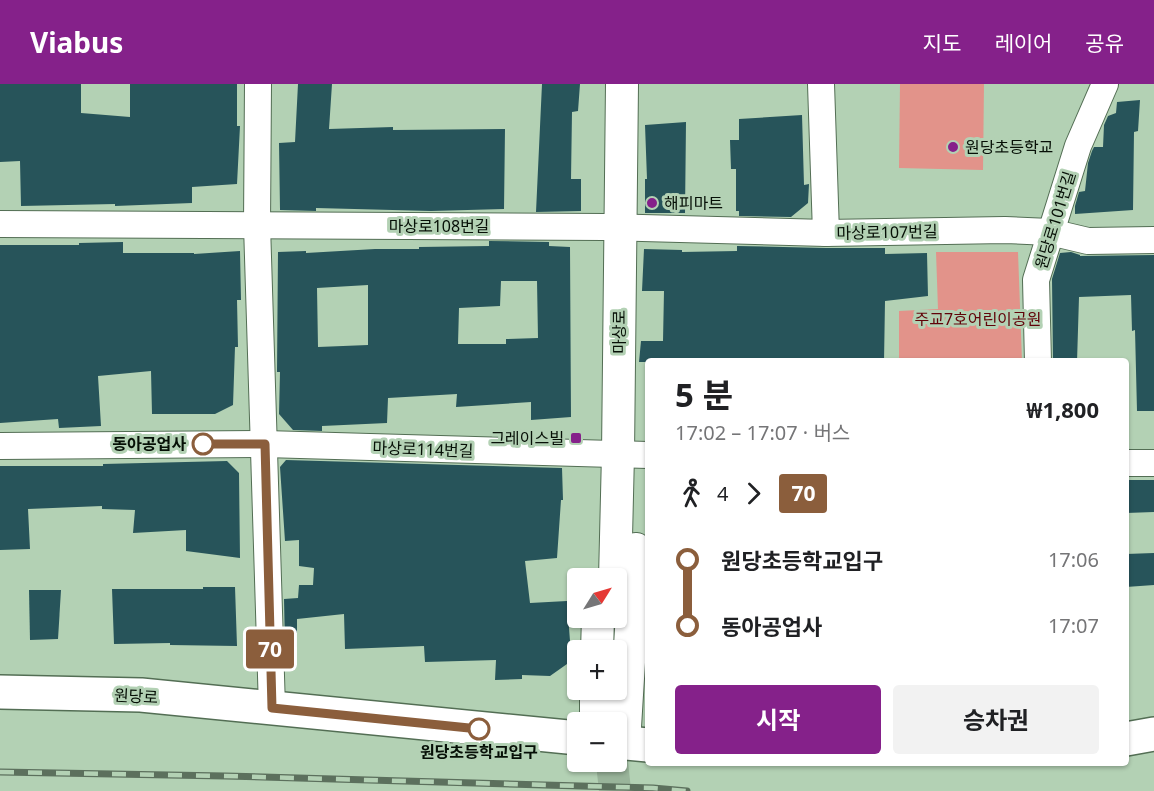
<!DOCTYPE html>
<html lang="ko">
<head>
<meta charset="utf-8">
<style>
  :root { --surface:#fff; --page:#f2f2f2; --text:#202124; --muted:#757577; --accent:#85218a }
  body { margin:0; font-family:"Noto Sans","Noto Sans KR",sans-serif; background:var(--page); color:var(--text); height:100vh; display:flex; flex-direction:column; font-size:22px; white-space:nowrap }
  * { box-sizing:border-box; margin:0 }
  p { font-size:20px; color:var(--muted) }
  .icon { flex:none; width:33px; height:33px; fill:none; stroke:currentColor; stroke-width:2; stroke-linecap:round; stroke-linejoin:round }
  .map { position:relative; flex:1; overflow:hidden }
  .panel { position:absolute; left:645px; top:274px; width:484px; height:408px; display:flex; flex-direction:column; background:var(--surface); border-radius:6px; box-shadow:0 2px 4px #0004 }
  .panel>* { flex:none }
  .badge { padding:0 12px; border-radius:4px; font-size:21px; line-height:39px }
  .needle { width:39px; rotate:53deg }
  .controls { position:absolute; left:567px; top:484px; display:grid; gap:12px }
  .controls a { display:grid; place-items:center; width:60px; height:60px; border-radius:6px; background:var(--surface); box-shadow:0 2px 4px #0004; font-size:30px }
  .map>.badge { position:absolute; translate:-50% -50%; box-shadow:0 0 0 3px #fff }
  .legs { display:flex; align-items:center; gap:9px; height:66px; padding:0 30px; font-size:20px }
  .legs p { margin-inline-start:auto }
  .headline { display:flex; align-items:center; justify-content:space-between; height:102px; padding:0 30px }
  h1 { font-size:33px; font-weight:700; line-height:45px }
  .action { display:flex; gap:12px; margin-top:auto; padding:12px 30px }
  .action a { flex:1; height:69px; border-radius:6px; background:var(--accent); color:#fff; font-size:24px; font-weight:700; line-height:69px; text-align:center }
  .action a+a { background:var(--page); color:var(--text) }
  ul { padding:0 30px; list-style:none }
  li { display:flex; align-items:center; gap:21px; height:66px; font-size:22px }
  li i { display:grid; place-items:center; width:9px; height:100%; margin:0 8px; background:currentColor }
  li i::after { content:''; width:15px; height:15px; margin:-8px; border:4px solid; border-radius:50%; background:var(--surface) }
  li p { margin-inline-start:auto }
  li:first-child i { background:linear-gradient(#0000 50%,currentColor 0) }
  li:last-child i { background:linear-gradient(currentColor 50%,#0000 0) }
  header { display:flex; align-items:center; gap:36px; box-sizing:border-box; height:84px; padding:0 30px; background:var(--accent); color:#fff }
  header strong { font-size:28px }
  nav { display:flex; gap:33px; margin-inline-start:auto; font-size:21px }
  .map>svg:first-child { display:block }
</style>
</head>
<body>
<header>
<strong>Viabus</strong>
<nav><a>지도</a><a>레이어</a><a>공유</a></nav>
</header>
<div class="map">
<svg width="1154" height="707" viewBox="0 0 1154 707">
  <rect width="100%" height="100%" fill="#b3d1b4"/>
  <g fill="#e2938a">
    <polygon points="900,0 984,0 983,86 899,84"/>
    <polygon points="936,168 1018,168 1022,277 899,277 899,227 938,225"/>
  </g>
  <g fill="#27545a" fill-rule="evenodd">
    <polygon points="0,0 81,0 81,29 130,33 130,0 237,0 237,42 240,42 237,100 192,103 192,119 115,122 115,120 21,122 20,77 0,78"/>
    <polygon points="298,0 332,0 329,45 393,43 393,46 505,45 504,125 431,127 316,124 316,127 280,126 279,59 295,58"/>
    <polygon points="542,0 580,0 578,27 572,28 571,95 581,95 581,127 536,128"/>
    <polygon points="1140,16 1138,47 1134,48 1133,126 1075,130 1075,122 1079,108 1085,107 1088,79 1092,67 1094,63 1103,63 1104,41 1108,32 1116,29 1117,18"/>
    <polygon points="802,31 804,101 809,100 808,119 791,133 739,132 739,127 736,127 736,85 731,85 730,56 739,56 739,35"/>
    <polygon points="686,38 685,129 645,129 645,95 647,95 645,41"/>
    <path d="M489 157 549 158V162L570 163 571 333 531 336V318L456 323 457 310 388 314 387 339 322 342V347L293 346 279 330 280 288H277L278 168 306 167V169L375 165H419V163L489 162ZM501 197H537L538 254 506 255V260H458L459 224 500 222ZM368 201V261L318 263 317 204Z"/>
    <polygon points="123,158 123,169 194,169 194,170 240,167 241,216 237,216 238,263 235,263 233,321 215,330 152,330 151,287 98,292 101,342 59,344 58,335 0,339 0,161 79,161 79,159"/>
    <polygon points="737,162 826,164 885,164 885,170 927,169 928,212 885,217 884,278 639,278 641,257 663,257 664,207 642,207 644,165 682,166 682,168 737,167"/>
    <polygon points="1071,168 1080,171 1080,172 1154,171 1154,327 1137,327 1135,246 1132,247 1131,211 1079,213 1077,278 1053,278 1052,195 1060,169"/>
    <polygon points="286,376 562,384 563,416 561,416 557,474 525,477 530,519 567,517 570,557 567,580 550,592 522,591 522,595 495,596 496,576 425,578 424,562 345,565 344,530 297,535 297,563 285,563 284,515 298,514 299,501 313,501 314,484 299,482 299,456 285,457 280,383"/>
    <polygon points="227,377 239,389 240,474 186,467 186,446 133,449 135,426 102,425 102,422 28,425 30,465 0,466 0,382 103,382 103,380"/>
    <polygon points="1126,396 1154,396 1154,428 1126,429"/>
    <polygon points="1154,469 1154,501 1126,503 1126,470"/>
    <polygon points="203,503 235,503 237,562 170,561 170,559 114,560 112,505 203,505"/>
    <polygon points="29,506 61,506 58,555 30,556"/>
  </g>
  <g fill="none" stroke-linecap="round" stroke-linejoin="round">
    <g stroke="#99b49a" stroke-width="32" stroke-dasharray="32 16" stroke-linecap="butt">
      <polyline points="613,567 614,534"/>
      <polyline points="612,678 615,707"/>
    </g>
    <g stroke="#536e54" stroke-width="28">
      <g id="minor">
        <polyline points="258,0 257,141 272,624"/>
        <polyline points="821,0 826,149"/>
        <polyline points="0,140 605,143 826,149 1005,146 1050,148 1088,157 1154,156"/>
        <polyline points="1038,278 1036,196 1078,62 1105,0"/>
        <polyline points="0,362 265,360 648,371"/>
        <polyline points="1126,379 1154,379"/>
      </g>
    </g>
    <g stroke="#536e54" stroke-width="34">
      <g id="tertiary">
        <polyline points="615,495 618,370 622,0"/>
        <polyline points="597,567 598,534"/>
        <polyline points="596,639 596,606"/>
        <polyline points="624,659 636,465"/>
      </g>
    </g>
    <g stroke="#536e54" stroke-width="36">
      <g id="secondary">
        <polyline points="0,608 141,611 578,654"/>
        <polyline points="1126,655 1154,650"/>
        <polyline points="616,658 648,661"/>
      </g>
    </g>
    <use href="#minor" stroke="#fff" stroke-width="26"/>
    <use href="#tertiary" stroke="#fff" stroke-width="32"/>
    <use href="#secondary" stroke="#fff" stroke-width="33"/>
    <g stroke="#5c705d" stroke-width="7">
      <polyline id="rail" points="0,688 225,692 653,704 687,707"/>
    </g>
    <use href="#rail" stroke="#b3d1b4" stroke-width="4.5" stroke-dasharray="14" stroke-linecap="butt"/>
  </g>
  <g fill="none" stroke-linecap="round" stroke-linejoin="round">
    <g stroke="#fff" stroke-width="14">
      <polyline id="line-1" points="203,360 265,360 272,624 479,645"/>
    </g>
    <use href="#line-1" stroke="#8b5e3c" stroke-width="9"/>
  </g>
  <g fill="#85218a" stroke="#b3d1b4" stroke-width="2">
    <circle cx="953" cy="63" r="6"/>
    <circle cx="652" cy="119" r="6"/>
    <rect x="570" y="348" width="12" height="12" rx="3"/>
  </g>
  <g fill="#fff" stroke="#8b5e3c" stroke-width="3">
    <circle cx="203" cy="360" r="10"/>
    <circle cx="479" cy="645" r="10"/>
  </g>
  <g text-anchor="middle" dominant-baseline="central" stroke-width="6" stroke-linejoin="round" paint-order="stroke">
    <g font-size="16" fill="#060f06" stroke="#b3d1b4" text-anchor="start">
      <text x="965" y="63">원당초등학교</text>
      <text x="664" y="119">해피마트</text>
      <text x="564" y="354" text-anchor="end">그레이스빌</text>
    </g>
    <g font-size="16" fill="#060f06" stroke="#b3d1b4">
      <text transform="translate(1055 136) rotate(-73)">원당로101번길</text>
      <text x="439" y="142">마상로108번길</text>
      <text transform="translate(887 148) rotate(-1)">마상로107번길</text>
      <text transform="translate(619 248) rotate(-90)">마상로</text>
      <text transform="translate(423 365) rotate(2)">마상로114번길</text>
      <text transform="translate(136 612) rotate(3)">원당로</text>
    </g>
    <g font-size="16" fill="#610208" stroke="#b3d1b4">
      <text x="978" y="235">주교7호어린이공원</text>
    </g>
    <g font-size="16" font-weight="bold" fill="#060f06" stroke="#b3d1b4" text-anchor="end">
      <text x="186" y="360">동아공업사</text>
      <text x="479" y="668" text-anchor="middle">원당초등학교입구</text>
    </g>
  </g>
</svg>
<div class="controls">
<a><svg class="needle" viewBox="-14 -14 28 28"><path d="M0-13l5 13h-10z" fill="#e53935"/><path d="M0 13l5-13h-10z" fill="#757577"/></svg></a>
<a>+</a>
<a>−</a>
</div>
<b class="badge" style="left:270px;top:565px;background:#8b5e3c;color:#fff">70</b>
<section class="panel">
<div class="headline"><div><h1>5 분</h1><p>17:02 – 17:07 · 버스</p></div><b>₩1,800</b></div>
<div class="legs"><svg class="icon" aria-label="walk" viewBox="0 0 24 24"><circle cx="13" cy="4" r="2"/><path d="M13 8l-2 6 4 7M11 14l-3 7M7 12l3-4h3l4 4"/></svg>4<svg class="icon" aria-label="forward" viewBox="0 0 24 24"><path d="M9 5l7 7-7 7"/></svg><b class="badge" style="background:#8b5e3c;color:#fff">70</b></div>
<ul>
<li><i style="color:#8b5e3c"></i><b>원당초등학교입구</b><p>17:06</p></li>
<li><i style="color:#8b5e3c"></i><b>동아공업사</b><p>17:07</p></li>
</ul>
<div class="action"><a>시작</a><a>승차권</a></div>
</section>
</div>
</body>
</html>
